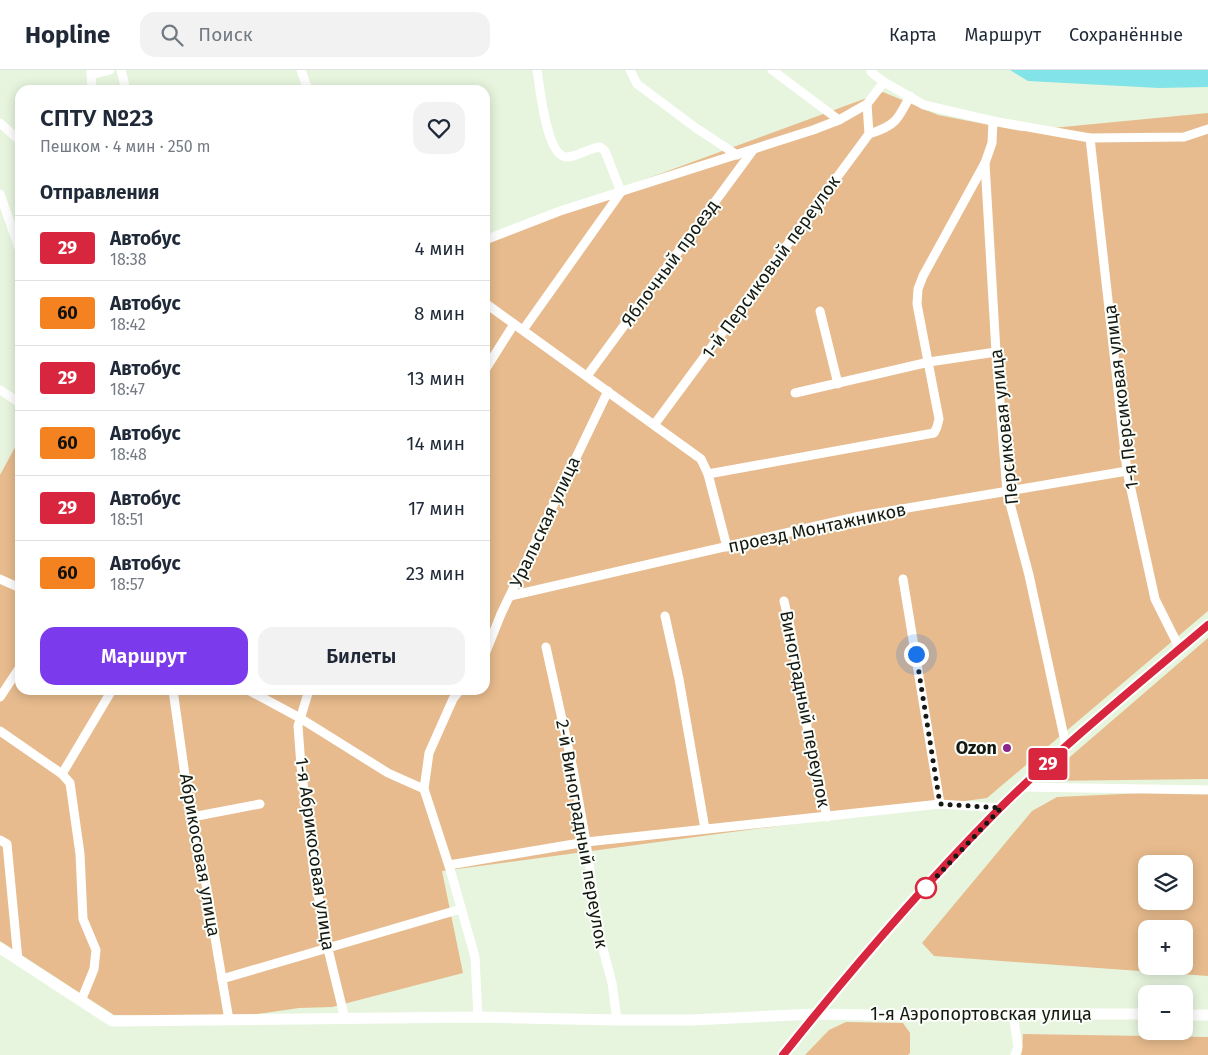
<!DOCTYPE html>
<html lang="ru">
<head>
<meta charset="utf-8">
<style>
  :root { --surface:#fff; --page:#f2f2f3; --text:#1f2937; --muted:#747a83; --line:#e0e1e3; --accent:#7c3aed }
  body { margin:0; font-family:"Fira Sans",sans-serif; background:var(--page); color:var(--text); height:100vh; display:flex; flex-direction:column; font-size:19px; white-space:nowrap }
  * { box-sizing:border-box; margin:0 }
  p { font-size:16px; color:var(--muted) }
  .icon { flex:none; width:28px; height:28px; fill:none; stroke:currentColor; stroke-width:2; stroke-linecap:round; stroke-linejoin:round }
  .map { position:relative; flex:1; overflow:hidden }
  .details { position:absolute; left:15px; top:15px; width:475px; height:610px; display:flex; flex-direction:column; background:var(--surface); border-radius:15px; box-shadow:0 2px 12px #0003 }
  .details>* { flex:none }
  .badge { padding:0 10px; border-radius:4px; font-size:18px; line-height:32px }
  .controls { position:absolute; left:1138px; top:785px; display:grid; gap:10px }
  .controls a { display:grid; place-items:center; width:55px; height:55px; border-radius:10px; background:var(--surface); box-shadow:0 2px 12px #0003; font-size:25px }
  .you { position:absolute; width:25px; height:25px; margin:-12px; border:4px solid #fff; border-radius:50%; background:#1a73e8; box-shadow:0 0 0 8px #1a73e833 }
  .map>.badge { position:absolute; translate:-50% -50%; box-shadow:0 0 0 2px #fff }
  h2 { padding:0 25px; font-size:19px; line-height:45px }
  .round { display:grid; place-items:center; flex:none; width:52px; height:52px; border-radius:15px; background:var(--page) }
  .summary { display:flex; align-items:center; justify-content:space-between; height:85px; padding:0 25px }
  h1 { font-size:24px; font-weight:600; line-height:38px }
  .primary-button { display:flex; gap:10px; margin-top:auto; padding:10px 25px }
  .primary-button a { flex:1; height:58px; border-radius:15px; background:var(--accent); color:#fff; font-size:20px; font-weight:600; line-height:58px; text-align:center }
  .primary-button a+a { background:var(--page); color:var(--text) }
  ul { padding:0; list-style:none }
  li { display:flex; align-items:center; gap:15px; height:65px; padding:0 25px; border-top:1px solid var(--line) }
  li div { flex:1 }
  li b { display:block; font-size:19px }
  li em { font-style:normal }
  li .badge { min-width:55px; font-weight:700; text-align:center }
  header { display:flex; align-items:center; gap:30px; box-sizing:border-box; height:70px; padding:0 25px; background:var(--surface); border-bottom:1px solid var(--line) }
  header strong { font-size:24px }
  nav { display:flex; gap:28px; margin-inline-start:auto; font-size:18px }
  .search { width:350px; height:45px; background:var(--page); display:flex; align-items:center; gap:12px; box-sizing:border-box; padding:0 18px; border-radius:15px; color:var(--muted); font-size:19px }
  .map>svg:first-child { display:block }
</style>
</head>
<body>
<header>
<strong>Hopline</strong>
<div class="search"><svg class="icon" aria-label="search" viewBox="0 0 24 24"><circle cx="10" cy="10" r="6"/><path d="M15 15l6 6"/></svg>Поиск</div>
<nav><a>Карта</a><a>Маршрут</a><a>Сохранённые</a></nav>
</header>
<div class="map">
<svg width="1208" height="985" viewBox="0 0 1208 985">
  <rect width="100%" height="100%" fill="#e7f5de"/>
  <g fill="#e7bb8d" fill-rule="evenodd">
    <polygon points="883,22 938,45 1021,61 1208,43 1208,541 987,728 442,801 463,903 332,937 299,938 236,947 114,945 0,871 0,405 20,368 20,620 485,620 485,168"/>
    <polygon points="1208,568 1208,709 1042,711"/>
    <path d="M1208 720V906L934 886 922 873 1032 741 1057 727ZM1146 794H1184V831H1146ZM1146 859H1184V896H1146Z"/>
    <polygon points="846,952 903,953 910,963 910,983 908,985 805,985 829,960"/>
    <polygon points="1023,964 1208,967 1208,985 1021,985 1022,982"/>
  </g>
  <polygon fill="#82e3e8" points="1010,0 1208,0 1208,17 1159,18 1028,11"/>
  <g fill="none" stroke-linecap="round" stroke-linejoin="round">
    <g stroke="#fff" stroke-width="9">
      <polyline points="91,0 92,20"/>
      <polyline points="121,0 126,20"/>
      <polyline points="301,0 308,20"/>
      <polyline points="630,0 637,14 696,58 737,85"/>
      <polyline points="772,0 839,50"/>
      <polyline points="871,0 871,2 884,12 924,35 993,51 1090,68 1184,67 1208,59"/>
      <polyline points="91,5 110,0"/>
      <polyline points="0,53 20,71"/>
      <path d="M869 64C895 56 898 50 910 26"/>
      <polyline points="1090,68 1127,401 1155,529 1180,579"/>
      <polyline points="985,93 996,282 1007,422 1029,505 1066,676"/>
      <polyline points="0,124 20,181"/>
      <polyline points="485,170 560,141 813,60 839,50 867,34 884,12"/>
      <polyline points="485,233 701,389 708,404 727,477"/>
      <polyline points="820,241 838,314"/>
      <path d="M523 260 621 122 605 81 600 77C588 78 578 87 567 87 546 87 540 17 537 0"/>
      <polyline points="485,300 514,254"/>
      <polyline points="587,306 753,80"/>
      <polyline points="0,320 20,333"/>
      <polyline points="795,323 929,292 996,282"/>
      <polyline points="654,355 869,64 867,34"/>
      <polyline points="708,404 934,363 937,357 939,349 917,234 918,219 923,206 985,93 992,73 993,51"/>
      <polyline points="0,509 20,518"/>
      <polyline points="903,509 940,734"/>
      <polyline points="510,526 860,446 1127,401"/>
      <polyline points="784,531 791,561 807,657 827,747"/>
      <polyline points="665,546 679,609 705,759"/>
      <polyline points="546,577 573,699 586,772 599,864 612,913 617,950"/>
      <polyline points="485,584 501,544 608,321"/>
      <polyline points="173,620 189,734 204,803 229,950"/>
      <polyline points="248,620 300,648 388,703 424,719"/>
      <polyline points="309,620 298,656 301,696 314,803 328,879 345,949"/>
      <polyline points="460,620 453,629 429,683 424,719 450,799 475,887 478,947"/>
      <polyline points="0,627 20,597"/>
      <polyline points="0,661 62,704"/>
      <polyline points="1022,717 1208,720"/>
      <polyline points="192,747 260,734"/>
      <polyline points="0,770 7,774 18,890"/>
      <polyline points="449,795 586,772 940,734 1001,738"/>
      <polyline points="222,909 461,839"/>
      <polyline points="81,931 94,899 96,880 83,849 80,784 70,713 62,704 112,620"/>
      <polyline points="1013,944 1018,977 1015,985"/>
    </g>
    <g stroke="#fff" stroke-width="11">
      <polyline points="0,878 112,951 478,947 617,950 692,950 816,944 918,946 1013,944 1146,944"/>
      <polyline points="1184,945 1208,945"/>
    </g>
    <path stroke="#fff" stroke-width="12" d="M783 985C850 901 920 819 995 743 1062 676 1136 616 1208 555"/>
  </g>
  <g fill="none" stroke-linecap="round" stroke-linejoin="round">
    <g stroke="#fff" stroke-width="11">
      <path id="line" d="M783 985C850 901 920 819 995 743 1062 676 1136 616 1208 555"/>
    </g>
    <use href="#line" stroke="#d7263d" stroke-width="8"/>
    <polyline stroke="#151912" stroke-width="5" stroke-dasharray="0 9" points="916,584 940,734 1001,738 924,820 926,818"/>
  </g>
  <circle fill="#8b268d" stroke="#fbfef9" stroke-width="2" cx="1007" cy="678" r="5"/>
  <circle fill="#fff" stroke="#d7263d" stroke-width="2.5" cx="926" cy="818" r="10"/>
  <g text-anchor="middle" dominant-baseline="central" stroke-width="4" stroke-linejoin="round" paint-order="stroke">
    <g font-size="18" fill="#151912" stroke="#fbfef9">
      <text transform="translate(670 193) rotate(-54)">Яблочный проезд</text>
      <text transform="translate(771 197) rotate(-54)">1-й Персиковый переулок</text>
      <text transform="translate(1121 327) rotate(-97)">1-я Персиковая улица</text>
      <text transform="translate(1004 357) rotate(-96)">Персиковая улица</text>
      <text transform="translate(545 452) rotate(-65)">Уральская улица</text>
      <text transform="translate(817 458) rotate(-12)">проезд Монтажников</text>
      <text transform="translate(805 639) rotate(79)">Виноградный переулок</text>
      <text transform="translate(582 764) rotate(80)">2-й Виноградный переулок</text>
      <text transform="translate(315 784) rotate(82)">1-я Абрикосовая улица</text>
      <text transform="translate(200 785) rotate(80)">Абрикосовая улица</text>
      <text x="981" y="944">1-я Аэропортовская улица</text>
    </g>
    <g font-size="18" font-weight="bold" fill="#151912" stroke="#fbfef9" text-anchor="end">
      <text x="997" y="678">Ozon</text>
    </g>
  </g>
</svg>
<div class="controls">
<a><svg class="icon" aria-label="layers" viewBox="0 0 24 24"><path d="M12 4l9 5-9 5-9-5zM3 14l9 5 9-5"/></svg></a>
<a>+</a>
<a>−</a>
</div>
<div class="you" style="left:916px;top:584px"></div>
<b class="badge" style="left:1048px;top:694px;background:#d7263d;color:#fff">29</b>
<section class="details">
<div class="summary"><div><h1>СПТУ №23</h1><p>Пешком · 4 мин · 250 m</p></div><a class="round"><svg class="icon" aria-label="heart" viewBox="0 0 24 24"><path d="M12 20l-8-8c-3-5 5-10 8-4 3-6 11-1 8 4z"/></svg></a></div>
<h2>Отправления</h2>
<ul>
<li><span class="badge" style="background:#d7263d;color:#fff">29</span><div><b>Автобус</b><p>18:38</p></div><em>4 мин</em></li>
<li><span class="badge" style="background:#f58220;color:#111">60</span><div><b>Автобус</b><p>18:42</p></div><em>8 мин</em></li>
<li><span class="badge" style="background:#d7263d;color:#fff">29</span><div><b>Автобус</b><p>18:47</p></div><em>13 мин</em></li>
<li><span class="badge" style="background:#f58220;color:#111">60</span><div><b>Автобус</b><p>18:48</p></div><em>14 мин</em></li>
<li><span class="badge" style="background:#d7263d;color:#fff">29</span><div><b>Автобус</b><p>18:51</p></div><em>17 мин</em></li>
<li><span class="badge" style="background:#f58220;color:#111">60</span><div><b>Автобус</b><p>18:57</p></div><em>23 мин</em></li>
</ul>
<div class="primary-button"><a>Маршрут</a><a>Билеты</a></div>
</section>
</div>
</body>
</html>
